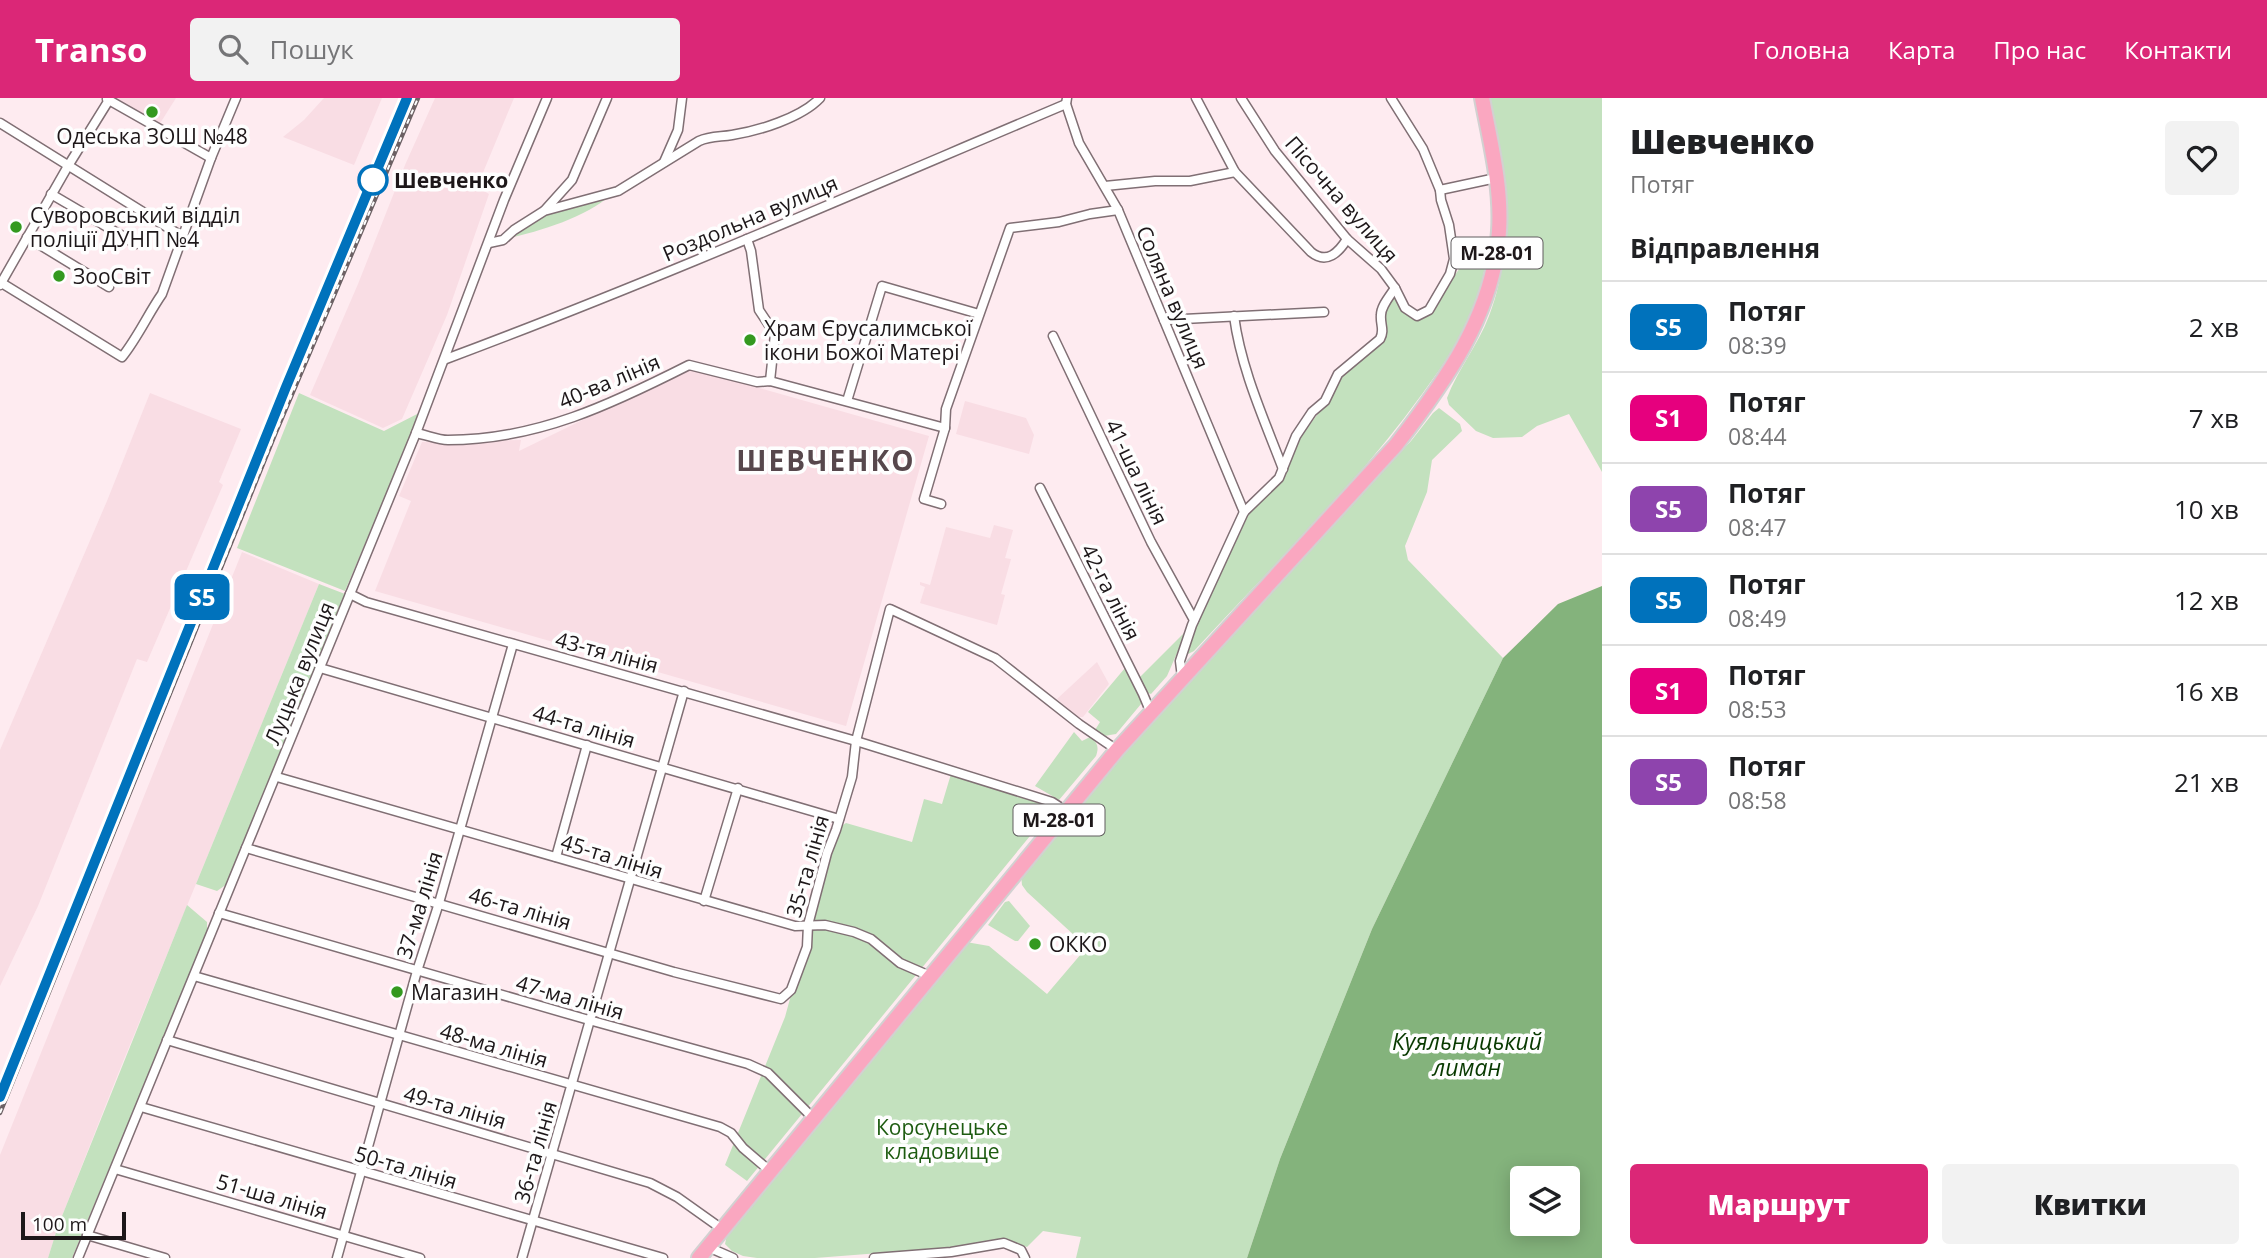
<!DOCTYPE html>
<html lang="uk">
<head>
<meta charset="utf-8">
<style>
  :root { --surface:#fff; --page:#f2f2f2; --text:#202124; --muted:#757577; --line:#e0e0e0; --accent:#db2777 }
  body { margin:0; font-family:"Open Sans",sans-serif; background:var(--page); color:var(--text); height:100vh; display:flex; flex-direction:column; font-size:26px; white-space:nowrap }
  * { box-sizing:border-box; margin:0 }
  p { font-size:23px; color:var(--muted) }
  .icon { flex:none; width:38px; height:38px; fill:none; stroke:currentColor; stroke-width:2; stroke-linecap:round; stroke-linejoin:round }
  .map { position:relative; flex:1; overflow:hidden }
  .sheet { display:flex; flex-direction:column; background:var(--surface); width:665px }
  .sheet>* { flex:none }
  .badge { padding:0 14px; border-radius:10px; font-size:24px; line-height:46px }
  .fabs { position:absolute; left:1510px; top:1068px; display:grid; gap:14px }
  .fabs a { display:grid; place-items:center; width:70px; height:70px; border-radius:7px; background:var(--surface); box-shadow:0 4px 18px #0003; font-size:35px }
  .scale { position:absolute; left:21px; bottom:18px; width:105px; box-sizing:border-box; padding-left:7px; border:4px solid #1d1719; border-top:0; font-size:19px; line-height:24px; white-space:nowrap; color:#1d1719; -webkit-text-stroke:5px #fefefe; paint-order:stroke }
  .map>.badge { position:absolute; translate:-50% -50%; box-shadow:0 0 0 4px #fff }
  h2 { padding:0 28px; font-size:26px; line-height:63px }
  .round { display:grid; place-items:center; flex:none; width:74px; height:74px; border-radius:7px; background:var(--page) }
  .overview { display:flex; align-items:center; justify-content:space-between; height:119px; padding:0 28px }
  h1 { font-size:33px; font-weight:800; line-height:52px }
  .primary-button { display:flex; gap:14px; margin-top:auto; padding:14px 28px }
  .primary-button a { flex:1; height:80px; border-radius:7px; background:var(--accent); color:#fff; font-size:28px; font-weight:800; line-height:80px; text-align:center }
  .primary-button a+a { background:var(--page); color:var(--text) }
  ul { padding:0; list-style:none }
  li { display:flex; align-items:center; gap:21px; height:91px; padding:0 28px; border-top:2px solid var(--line) }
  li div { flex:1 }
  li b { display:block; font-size:26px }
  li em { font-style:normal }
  li .badge { min-width:77px; font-weight:700; text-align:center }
  header { display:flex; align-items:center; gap:42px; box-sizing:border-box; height:98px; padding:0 35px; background:var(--accent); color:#fff }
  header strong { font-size:33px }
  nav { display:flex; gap:38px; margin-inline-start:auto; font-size:24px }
  .search { width:490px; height:63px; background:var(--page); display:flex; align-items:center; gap:18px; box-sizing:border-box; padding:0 24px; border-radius:7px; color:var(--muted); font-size:26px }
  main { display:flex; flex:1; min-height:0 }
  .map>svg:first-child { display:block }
</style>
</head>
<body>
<header>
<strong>Transo</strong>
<div class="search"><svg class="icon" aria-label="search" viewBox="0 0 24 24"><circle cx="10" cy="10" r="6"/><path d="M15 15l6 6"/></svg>Пошук</div>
<nav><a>Головна</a><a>Карта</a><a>Про нас</a><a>Контакти</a></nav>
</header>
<main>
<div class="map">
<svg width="1602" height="1160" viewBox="0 0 1602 1160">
  <rect width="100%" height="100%" fill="#feebf0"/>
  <g fill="#f9dde4">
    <polygon points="113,0 176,0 159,27"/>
    <polygon points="324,0 382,0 354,67 283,39 304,22"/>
    <polygon points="435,0 514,0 477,89 489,96 447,217 402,321 383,330 310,297 358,186 405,67"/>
    <polygon points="689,270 929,338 846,628 375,493 411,403 399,398 422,344 521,342 519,353"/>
    <polygon points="150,295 241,331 219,384 223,387 147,564 137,561 38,808 0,888 0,652 107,403"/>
    <polygon points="965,303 1026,320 1034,337 1029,356 956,336"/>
    <polygon points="994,427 1013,432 1005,460 1011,461 1001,496 1005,497 997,527 920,505 925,489 920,487 920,484 930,487 946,429 990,440"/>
    <polygon points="242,454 319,486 118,976 58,1128 48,1160 0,1160 0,1057"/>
    <polygon points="1097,564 1109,586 1083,619 1077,619 1057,601"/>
  </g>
  <g fill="#c3e1be">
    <path d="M1490 0H1602V374L1569 316 1537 328 1522 339 1493 340 1476 333 1449 307 1447 300C1458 271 1478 247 1489 218 1516 147 1505 72 1490 0Z"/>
    <path d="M610 97C589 118 538 134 509 140L544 116Z"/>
    <path d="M1490 144C1485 170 1480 197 1469 221 1452 257 1428 288 1405 319 1340 403 1265 476 1194 553L1188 556 1186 551 1250 413 1285 378 1301 338 1327 304 1340 277 1386 231 1384 213 1394 196C1421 250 1437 200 1457 174 1465 162 1479 153 1490 144Z"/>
    <polygon points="299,295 384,333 421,314 345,493 237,450"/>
    <polygon points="1439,310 1460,326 1462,333 1432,362 1427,394 1405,448 1408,462 1503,560 1372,831 1280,1061 1247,1160 1076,1160 1081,1139 1043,1133 1027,1149 1003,1141 958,1149 815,1160 757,1160 743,1158 732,1153 725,1146 728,1132 966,844 989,848 1047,896 1087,849 1027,794 1022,787 1021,777 1124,653 1263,499 1411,343 1433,315"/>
    <polygon points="319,486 345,496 227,786 217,793 196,786"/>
    <polygon points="1187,532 1167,578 1151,596 1145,594 1138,581"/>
    <polygon points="1125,570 1141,597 1141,606 1116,636 1104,638 1095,632 1100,624 1088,614"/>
    <path d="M1074 634 1082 643 1090 639C1098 645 1099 649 1096 658L1059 702 1035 688Z"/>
    <polygon points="951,676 1039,703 1053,710 747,1083 725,1067 785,919 836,732 846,725 912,744 924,701 942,706"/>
    <polygon points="1009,803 1030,828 1018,843 1015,843 988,827 1005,804"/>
    <polygon points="187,807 207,824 207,835 72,1160 48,1160 58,1128"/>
  </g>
  <path fill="#84b37c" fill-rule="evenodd" d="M1602 488V1160H1247L1280 1061 1372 831 1503 560 1558 506ZM1522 1080H1568V1125H1522Z"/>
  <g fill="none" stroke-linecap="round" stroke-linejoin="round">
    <g stroke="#806f74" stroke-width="11">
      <g id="street">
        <polyline points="1067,0 1066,6 1079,45 1118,112 1244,414"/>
        <path d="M1196 0 1235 74 1311 154C1327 167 1339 154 1347 141"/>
        <polyline points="1241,0 1275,53 1347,141 1381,171 1395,190 1405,210 1417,218 1429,212 1450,176 1454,161 1449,127 1441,102 1440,92 1423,51 1391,0"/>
        <polyline points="107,1 211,60"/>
        <polyline points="0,25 183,139"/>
        <polyline points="664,64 678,32 682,0"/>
        <polyline points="1105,88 1155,83 1190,83 1235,74"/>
        <polyline points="1440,92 1496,80"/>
        <polyline points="51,96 136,146"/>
        <polyline points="545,112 572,82 607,0"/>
        <polyline points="27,139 109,189"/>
        <polyline points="747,141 751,153 759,212 775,236 770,283"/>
        <path d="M489 145 503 142 514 132 544 113 618 93 699 43C710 38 720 39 732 37 758 33 801 20 820 0"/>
        <path d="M0 184 122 259C138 239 148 216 162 196L211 60 236 0"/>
        <polyline points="0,187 68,68 109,2"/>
        <path d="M1234 218C1241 271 1264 321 1283 371"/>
        <polyline points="1164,222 1324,214"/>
        <polyline points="1053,238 1151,444 1194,522"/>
        <path d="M446 261C655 183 860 93 1066 6"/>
        <polyline points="847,303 882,188 979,216"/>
        <path d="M416 335C427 337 438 342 448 342 537 342 612 306 689 267L757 284 770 283 945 330"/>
        <polyline points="1040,390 1143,596 1151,615"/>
        <polyline points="941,406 924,401 945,330 946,311 1010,130 1059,124 1090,116 1118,112"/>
        <polyline points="350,496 366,504 856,643 1052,704 1066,713"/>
        <polyline points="320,570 839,721"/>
        <path d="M1182 579 1180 563 1192 527 1244 414 1279 380 1296 338 1312 314 1325 303 1338 276 1380 241C1385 232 1380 227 1381 217 1381 208 1390 198 1395 190"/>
        <polyline points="277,679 795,828 825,827 854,834 871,841 900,865 930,878"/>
        <polyline points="246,750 674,874 781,901 791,892 807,849 808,827 827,755 836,732 852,679 856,643 890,511 995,560 1079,626 1117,652"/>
        <polyline points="556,759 587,647"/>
        <polyline points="704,803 738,690"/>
        <polyline points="219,815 589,922 748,966 768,975 814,1021"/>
        <polyline points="194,878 720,1029 731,1035 743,1050 770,1073"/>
        <polyline points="167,942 650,1085 677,1099 722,1131"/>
        <polyline points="141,1009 663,1160"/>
        <polyline points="115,1071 420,1160"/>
        <polyline points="87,1137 165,1160"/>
        <polyline points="708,1149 733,1160"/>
        <polyline points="78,1160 416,335 504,102 547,0"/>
        <polyline points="337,1160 417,873 439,805 513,546"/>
        <polyline points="522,1160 684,593"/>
        <polyline points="874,1160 951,1154 1004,1145 1021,1152 1025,1160"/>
      </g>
    </g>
    <g stroke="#d2d1d1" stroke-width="18">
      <path id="highway" d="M699 1160 1117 652 1396 347C1445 284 1494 216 1499 133 1502 89 1490 43 1482 0"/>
    </g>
    <use href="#street" stroke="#fff" stroke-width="8"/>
    <use href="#highway" stroke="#faa7c0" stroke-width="14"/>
    <g stroke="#6c6164" stroke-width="4.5">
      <polyline id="rail" points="0,1015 276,334 418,0"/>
    </g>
    <use href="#rail" stroke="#fefefe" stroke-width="2" stroke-dasharray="5" stroke-linecap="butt"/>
  </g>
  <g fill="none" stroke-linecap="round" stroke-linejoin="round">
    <g stroke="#fff" stroke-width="16">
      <polyline id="line" points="0,999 286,289 407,0"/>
    </g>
    <use href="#line" stroke="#0072bc" stroke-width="10"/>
  </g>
  <g fill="#34991f" stroke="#fefefe" stroke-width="2.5">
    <circle cx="152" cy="14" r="7"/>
    <circle cx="16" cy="129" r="7"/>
    <circle cx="59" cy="178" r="7"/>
    <circle cx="750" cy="242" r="7"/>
    <circle cx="1035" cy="846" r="7"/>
    <circle cx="397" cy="894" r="7"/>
  </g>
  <circle fill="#fff" stroke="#0072bc" stroke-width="3.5" cx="373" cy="82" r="14"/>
  <g text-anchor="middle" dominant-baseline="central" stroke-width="7" stroke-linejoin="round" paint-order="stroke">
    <g fill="#fefefe" stroke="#605c5e" stroke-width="2">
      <rect x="1451.5" y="139.5" width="91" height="31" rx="5"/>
      <rect x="1013.5" y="706.5" width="91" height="31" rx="5"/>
    </g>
    <g font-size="19" font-weight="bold" fill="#1d1719">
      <text x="1497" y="155">М-28-01</text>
      <text x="1059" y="722">М-28-01</text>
    </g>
    <g font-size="21" fill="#1d1719" stroke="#fefefe" text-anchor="start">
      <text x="152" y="38" text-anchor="middle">Одеська ЗОШ №48</text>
      <text x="30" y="117">Суворовський відділ<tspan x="30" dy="24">поліції ДУНП №4</tspan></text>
      <text x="73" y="178">ЗооСвіт</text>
      <text x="764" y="230">Храм Єрусалимської<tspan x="764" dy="24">ікони Божої Матері</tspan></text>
      <text x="1049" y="846">ОККО</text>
      <text x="411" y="894">Магазин</text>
    </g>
    <g font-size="21" font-weight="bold" fill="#1d1719" stroke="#fefefe" text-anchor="start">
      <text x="394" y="82">Шевченко</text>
    </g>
    <g font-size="21" fill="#1d1719" stroke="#fefefe">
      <text transform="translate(1342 101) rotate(49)">Пісочна вулиця</text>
      <text transform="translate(750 120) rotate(-23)">Роздольна вулиця</text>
      <text transform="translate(1173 199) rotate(67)">Соляна вулиця</text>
      <text transform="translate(609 283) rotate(-23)">40-ва лінія</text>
      <text transform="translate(1137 374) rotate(64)">41-ша лінія</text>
      <text transform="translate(1111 494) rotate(63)">42-га лінія</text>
      <text transform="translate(607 554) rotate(15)">43-тя лінія</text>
      <text transform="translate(299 575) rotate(-68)">Луцька вулиця</text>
      <text transform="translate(584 628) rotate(16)">44-та лінія</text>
      <text transform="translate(612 758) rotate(17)">45-та лінія</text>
      <text transform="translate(807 768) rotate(-74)">35-та лінія</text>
      <text transform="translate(419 807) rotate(-73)">37-ма лінія</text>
      <text transform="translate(520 810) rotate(16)">46-та лінія</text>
      <text transform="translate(570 899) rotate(16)">47-ма лінія</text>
      <text transform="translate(494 947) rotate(16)">48-ма лінія</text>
      <text transform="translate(455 1009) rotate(16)">49-та лінія</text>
      <text transform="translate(535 1054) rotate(-74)">36-та лінія</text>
      <text transform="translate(406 1069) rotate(16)">50-та лінія</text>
      <text transform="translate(272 1098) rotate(16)">51-ша лінія</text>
    </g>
    <g font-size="21" fill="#1d5b10" stroke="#fefefe">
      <text x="942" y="1029">Корсунецьке<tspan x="942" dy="24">кладовище</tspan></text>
    </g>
    <g font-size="23" font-style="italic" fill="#083900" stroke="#fefefe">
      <text x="1467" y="943">Куяльницький<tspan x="1467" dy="26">лиман</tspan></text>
    </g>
    <g font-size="28" font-weight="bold" letter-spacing="2" fill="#57474c" stroke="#fefefe">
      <text x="826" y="362">ШЕВЧЕНКО</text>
    </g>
  </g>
</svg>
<div class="fabs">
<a><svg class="icon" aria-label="layers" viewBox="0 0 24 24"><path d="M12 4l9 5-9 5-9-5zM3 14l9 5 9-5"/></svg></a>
</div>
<div class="scale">100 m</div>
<b class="badge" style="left:202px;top:499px;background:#0072bc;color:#fff">S5</b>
</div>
<section class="sheet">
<div class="overview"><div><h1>Шевченко</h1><p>Потяг</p></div><a class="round"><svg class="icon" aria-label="heart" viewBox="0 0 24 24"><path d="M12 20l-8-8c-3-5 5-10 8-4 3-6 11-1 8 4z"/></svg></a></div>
<h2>Відправлення</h2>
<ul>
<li><span class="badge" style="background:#0072bc;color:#fff">S5</span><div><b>Потяг</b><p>08:39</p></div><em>2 хв</em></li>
<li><span class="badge" style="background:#e6007e;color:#fff">S1</span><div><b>Потяг</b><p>08:44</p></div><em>7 хв</em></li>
<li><span class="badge" style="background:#8e44ad;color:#fff">S5</span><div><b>Потяг</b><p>08:47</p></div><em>10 хв</em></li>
<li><span class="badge" style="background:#0072bc;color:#fff">S5</span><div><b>Потяг</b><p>08:49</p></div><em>12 хв</em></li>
<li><span class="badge" style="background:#e6007e;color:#fff">S1</span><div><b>Потяг</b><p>08:53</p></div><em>16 хв</em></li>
<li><span class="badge" style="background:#8e44ad;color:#fff">S5</span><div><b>Потяг</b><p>08:58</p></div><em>21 хв</em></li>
</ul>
<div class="primary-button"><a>Маршрут</a><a>Квитки</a></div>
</section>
</main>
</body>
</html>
